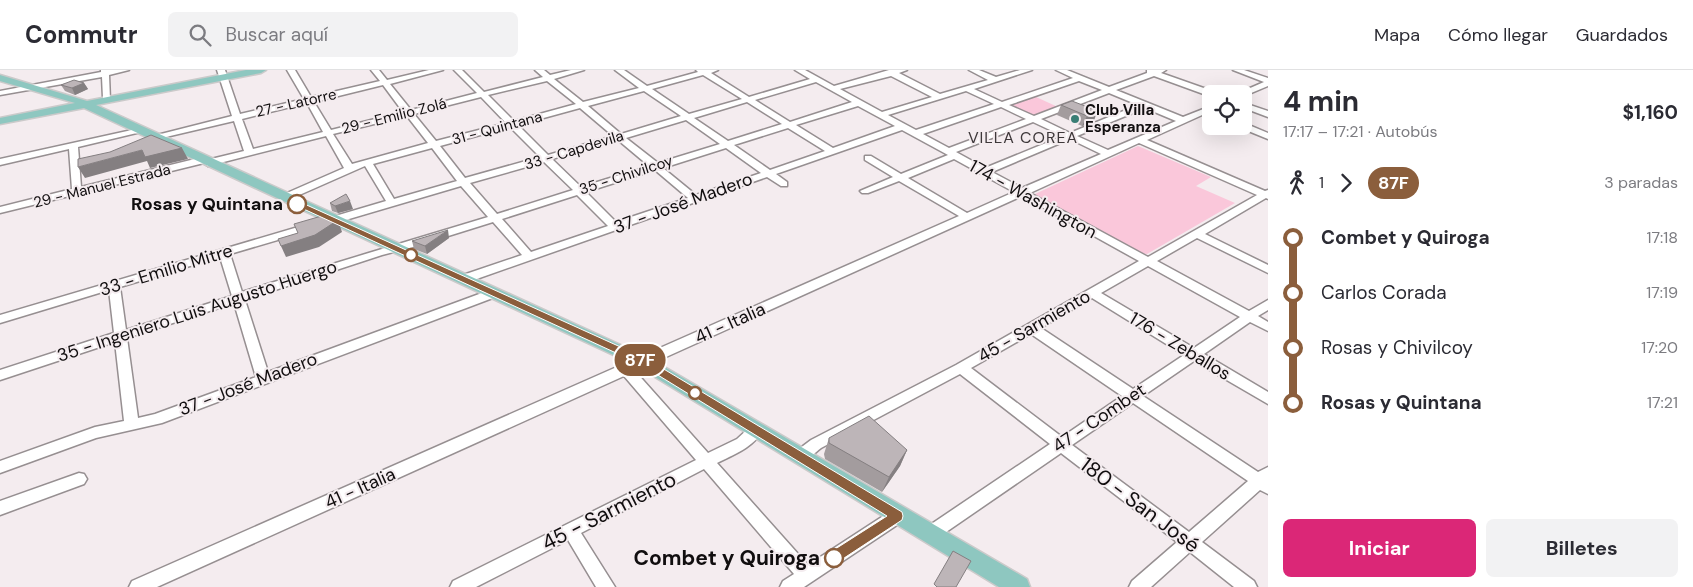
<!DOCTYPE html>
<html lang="es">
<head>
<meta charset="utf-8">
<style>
  :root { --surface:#fff; --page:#f2f2f3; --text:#2b2b33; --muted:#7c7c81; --line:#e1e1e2; --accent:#db2777 }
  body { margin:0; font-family:"DM Sans",sans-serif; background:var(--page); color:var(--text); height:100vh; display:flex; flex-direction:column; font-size:19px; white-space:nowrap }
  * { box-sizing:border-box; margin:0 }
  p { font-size:16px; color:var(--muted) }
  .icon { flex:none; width:28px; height:28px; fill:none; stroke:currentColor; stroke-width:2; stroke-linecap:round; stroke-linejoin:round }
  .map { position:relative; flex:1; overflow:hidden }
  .details { display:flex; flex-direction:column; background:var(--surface); width:425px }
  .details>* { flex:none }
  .badge { padding:0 10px; border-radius:16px; font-size:18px; line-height:32px }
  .fabs { position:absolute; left:1202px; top:15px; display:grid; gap:10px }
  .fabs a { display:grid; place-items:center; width:50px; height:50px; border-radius:8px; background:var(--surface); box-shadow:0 5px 20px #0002; font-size:25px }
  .map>.badge { position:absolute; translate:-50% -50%; box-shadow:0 0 0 2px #fff }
  .legs { display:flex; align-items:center; gap:8px; height:55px; padding:0 15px; font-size:16px }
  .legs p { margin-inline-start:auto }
  .overview { display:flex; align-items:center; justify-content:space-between; height:85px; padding:0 15px }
  h1 { font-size:28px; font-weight:700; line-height:38px }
  .action { display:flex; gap:10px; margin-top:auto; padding:10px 15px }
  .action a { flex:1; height:58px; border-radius:8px; background:var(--accent); color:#fff; font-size:20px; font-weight:700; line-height:58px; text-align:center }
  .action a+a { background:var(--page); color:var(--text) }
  ul { padding:0 15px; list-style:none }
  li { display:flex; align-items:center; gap:18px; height:55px; font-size:19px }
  li i { display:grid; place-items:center; width:8px; height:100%; margin:0 6px; background:currentColor }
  li i::after { content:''; width:12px; height:12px; margin:-6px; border:4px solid; border-radius:50%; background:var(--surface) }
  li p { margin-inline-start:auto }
  li:first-child i { background:linear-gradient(#0000 50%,currentColor 0) }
  li:last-child i { background:linear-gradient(currentColor 50%,#0000 0) }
  header { display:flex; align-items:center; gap:30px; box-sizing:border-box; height:70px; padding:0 25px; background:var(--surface); border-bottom:1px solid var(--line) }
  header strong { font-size:24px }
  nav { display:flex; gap:28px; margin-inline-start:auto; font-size:18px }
  .search { width:350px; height:45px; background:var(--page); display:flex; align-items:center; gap:12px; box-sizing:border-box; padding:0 18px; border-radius:8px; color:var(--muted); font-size:19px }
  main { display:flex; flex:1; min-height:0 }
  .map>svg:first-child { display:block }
</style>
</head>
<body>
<header>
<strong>Commutr</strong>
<div class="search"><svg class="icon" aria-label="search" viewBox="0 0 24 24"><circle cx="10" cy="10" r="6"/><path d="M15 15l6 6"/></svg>Buscar aquí</div>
<nav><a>Mapa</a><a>Cómo llegar</a><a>Guardados</a></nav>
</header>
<main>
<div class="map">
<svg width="1268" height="517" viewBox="0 0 1268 517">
  <rect width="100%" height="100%" fill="#f4ecef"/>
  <g fill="#fac7da">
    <polygon points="1034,26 1060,38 1035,47 1009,35"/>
    <polygon points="1138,76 1211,107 1196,116 1235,133 1147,184 1138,183 1035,126 1035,124"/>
  </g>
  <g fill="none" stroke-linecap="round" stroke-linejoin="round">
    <g stroke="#968f91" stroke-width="3">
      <g id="minor">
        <polygon points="101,0 129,0 109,5 110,30 103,28 102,7 0,25 0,21 101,2"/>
        <path d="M217 0H225L240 44 304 29 287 0H295L311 27 380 11 371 0H379L387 10 429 0H443L390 14 411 40 477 23 454 0H462L484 22 543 7 535 0H544L550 5 571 0H584L554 9 583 32 639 18 615 0H624L647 16 698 2 696 0H718L711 3 749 27 810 9 795 0H805L834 16 889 0H907L899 3 940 24 988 10 969 0H979L996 7 1020 0H1032L974 19 1002 32 1073 8 1056 0H1067L1109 17 1147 3V0H1166L1161 3 1215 22 1216 24 1209 26 1154 6 1116 20 1183 47 1211 36V41L1147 70 1265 121 1268 120V129L1266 128 1205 164 1268 195V203L1197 168 1157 191 1249 241 1268 230V240L1258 246 1268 252V261L1250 252 1204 284 1268 322V334L1194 291 1143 326 1258 402 1268 397V424L1260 420 1202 472 1254 511 1257 517H1234L1190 482 1151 517H1129L1132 511 1177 472 1061 383 936 469 930 471 924 469 922 464 924 459 1050 374 960 304 821 378C813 384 805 394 795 390L793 386 795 382 811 370 956 295 1139 191 1022 126 635 301 708 383 737 369 751 356 756 354 761 356 763 360C754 377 733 385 717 393L808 495 891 441 897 439 903 441 905 446 903 451 804 517H780L783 511 794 504 704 399 581 463 615 517H596L568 470 476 517H450L453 511 696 390 624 306 157 517H129L132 511 959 146 899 111 868 123H862L860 121 893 107 865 90V86H871L901 104 948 85 902 60 776 104 787 112V116H781L767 107 468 212H460L458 209 460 206 522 185 493 152 413 177 382 185 245 230 268 302 490 220H498L500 223 498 226 162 353 96 368 0 403V391L95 357 124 351 115 272 0 310V300L114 263 109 220 0 253V245L386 131 365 96 288 130H280V126L344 98 326 66 208 96 204 93 0 143V137L72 119 69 79 0 95V89L141 58V62L78 77 81 117 203 87 207 90 244 81 234 51 153 70 149 67 232 46ZM703 5 742 29 689 44 652 19ZM891 6 932 27 882 42 840 19ZM547 11 576 34 514 51 488 25ZM1079 11 1102 20 1034 46 1009 35ZM816 12 852 32 790 52 755 30ZM383 15 403 42 331 60 314 32ZM644 21 681 46 621 64 588 36ZM966 21 994 34 916 60 888 45ZM1109 23 1138 35 1070 63 1041 49ZM481 27 506 53 436 71 414 44ZM747 32 782 54 728 71 694 48ZM307 33 323 62 253 79 242 49ZM858 36 895 56 833 78 796 55ZM1001 37 1026 49 949 78 923 64ZM580 38 613 66 548 85 518 55ZM1145 38 1176 51 1108 80 1077 66ZM407 46 428 73 352 94 333 64ZM686 50 720 74 658 93 626 68ZM1033 52 1063 66 985 98 956 82ZM510 57 540 87 465 108 440 76ZM788 58 825 81 770 100 734 75ZM1070 69 1101 84 1022 118 992 102ZM618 70 649 96 581 117 552 89ZM1139 73 1257 125 1148 187 1030 123ZM432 78 457 111 394 129 373 94ZM726 78 761 103 696 125 663 98ZM954 89 1014 122 967 143 908 108ZM544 92 573 120 497 144 470 113ZM655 100 688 128 616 152 586 122ZM461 116 488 147C406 172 324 196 242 222L230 184ZM577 125 608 156 531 182 502 149ZM220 187 232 226 126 260 120 217ZM1148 196 1240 247 1194 278 1101 223ZM1092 228 1184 285 1133 319 1041 258ZM234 233 256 307 155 344 138 348 127 268ZM1031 264 1122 326 1062 367 971 298ZM1133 333 1248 411 1189 462 1072 375Z"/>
        <polygon points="1233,0 1244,0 1268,8 1268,16 1244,26 1244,24 1240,24 1241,22 1264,12"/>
        <polygon points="1244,33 1268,41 1268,47 1244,38"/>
        <polygon points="1244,53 1268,63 1268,69 1241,58 1240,56 1244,56"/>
        <polygon points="79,403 84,404 87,409 84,414 0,445 0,431"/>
      </g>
    </g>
    <g stroke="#cbcaca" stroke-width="3">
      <polygon id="major" points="246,0 266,0 261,3 96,35 649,288 1027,509 1030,517 999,517 637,296 84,38 0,54 0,48 75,33 0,11 0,5 87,31"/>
    </g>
    <use href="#minor" fill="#fff" fill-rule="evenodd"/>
    <use href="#major" fill="#8ec7c0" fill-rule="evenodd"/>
  </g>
  <g fill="#a39c9e">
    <polygon points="84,13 88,19 75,25 65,21 61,15"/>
    <polygon points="1061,35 1098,41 1093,52 1082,56 1057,45"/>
    <polygon points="330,133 353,139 338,143 332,141"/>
    <polygon points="449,168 427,184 414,179 412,171"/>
    <polygon points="829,368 907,380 900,396 882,422 825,389 824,384"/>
  </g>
  <g fill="#847f81">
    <polygon points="84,13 88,19 75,25 72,18"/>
    <polygon points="1098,41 1093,52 1082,56 1087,46"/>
    <polygon points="182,78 188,89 150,98 147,91 85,108 78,97 142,80"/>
    <polygon points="350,131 353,139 338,143 335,136"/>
    <polygon points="338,150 342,162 319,177 286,187 281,176"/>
    <polygon points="448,160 449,168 427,184 425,176"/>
    <polygon points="907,380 900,396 882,422 889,407"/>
  </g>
  <g fill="#bdb5b8" stroke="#847f81">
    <polygon points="74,10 84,13 72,18 61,15"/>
    <polygon points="1072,31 1098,41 1087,46 1061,35"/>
    <polygon points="151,65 182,78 145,87 142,80 78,97 78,89 110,82"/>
    <polygon points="346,124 350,131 335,136 330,133"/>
    <polygon points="325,145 338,150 315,165 281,176 278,169 298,163 294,154"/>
    <polygon points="448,160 425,176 412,171"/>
    <polygon points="869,346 907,380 889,407 829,373 829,368"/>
    <polygon points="953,481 971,491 956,517 937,517 934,514"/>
  </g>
  <polygon fill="#8b5e3c" stroke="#fff" points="295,132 300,132 647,289 902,442 903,446 902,450 838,492 834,494 829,492 827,488 829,483 887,446 640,294 295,135"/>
  <circle fill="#397e75" stroke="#f4ecef" stroke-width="2" cx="1075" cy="49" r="5"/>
  <g fill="#fff" stroke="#8b5e3c" stroke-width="2.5">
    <circle cx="297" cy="134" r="9"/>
    <circle cx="411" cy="185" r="6"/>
    <circle cx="695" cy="323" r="6"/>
    <circle cx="834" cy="488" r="9"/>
  </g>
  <g text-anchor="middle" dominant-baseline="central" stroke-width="4" stroke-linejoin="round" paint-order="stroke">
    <g font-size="15" fill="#110e0f" stroke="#f4ecef">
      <text transform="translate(296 33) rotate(-13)">27 - Latorre</text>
      <text transform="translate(394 46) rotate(-14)">29 - Emilio Zolá</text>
      <text transform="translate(497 58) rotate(-15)">31 - Quintana</text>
      <text transform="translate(574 80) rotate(-17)">33 - Capdevila</text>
      <text transform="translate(626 105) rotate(-18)">35 - Chivilcoy</text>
      <text transform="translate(102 116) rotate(-14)">29 - Manuel Estrada</text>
    </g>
    <g font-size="15" font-weight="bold" fill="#110e0f" stroke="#f4ecef" text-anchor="start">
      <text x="1085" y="40">Club Villa<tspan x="1085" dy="17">Esperanza</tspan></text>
    </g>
    <g font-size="16" letter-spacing="1" fill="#3e383a" stroke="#f4ecef">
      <text x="1023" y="67">VILLA COREA</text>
    </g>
    <g font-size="18" fill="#110e0f" stroke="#f4ecef">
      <text transform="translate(1033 129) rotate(29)">174 - Washington</text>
      <text transform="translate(683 133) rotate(-20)">37 - José Madero</text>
      <text transform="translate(166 200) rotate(-17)">33 - Emilio Mitre</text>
      <text transform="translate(197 241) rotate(-18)">35 - Ingeniero Luis Augusto Huergo</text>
      <text transform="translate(730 253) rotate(-24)">41 - Italia</text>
      <text transform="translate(1034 256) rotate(-30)">45 - Sarmiento</text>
      <text transform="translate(1180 276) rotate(31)">176 - Zeballos</text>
      <text transform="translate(248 314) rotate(-21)">37 - José Madero</text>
      <text transform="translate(1099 348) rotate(-34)">47 - Combet</text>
      <text transform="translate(360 418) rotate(-24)">41 - Italia</text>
    </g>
    <g font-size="18" font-weight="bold" fill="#110e0f" stroke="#f4ecef" text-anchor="end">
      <text x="283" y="134">Rosas y Quintana</text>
    </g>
    <g font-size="21" fill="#110e0f" stroke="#f4ecef">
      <text transform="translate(1140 435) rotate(37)">180 - San José</text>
      <text transform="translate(609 441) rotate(-27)">45 - Sarmiento</text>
    </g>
    <g font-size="21" font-weight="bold" fill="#110e0f" stroke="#f4ecef" text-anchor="end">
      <text x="820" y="488">Combet y Quiroga</text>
    </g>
  </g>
</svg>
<div class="fabs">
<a><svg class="icon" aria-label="locate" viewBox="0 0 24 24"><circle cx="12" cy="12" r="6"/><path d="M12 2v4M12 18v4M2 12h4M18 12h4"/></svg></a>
</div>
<b class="badge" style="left:640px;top:290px;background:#8b5e3c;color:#fff">87F</b>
</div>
<section class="details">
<div class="overview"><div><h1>4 min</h1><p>17:17 – 17:21 · Autobús</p></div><b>$1,160</b></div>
<div class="legs"><svg class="icon" aria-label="walk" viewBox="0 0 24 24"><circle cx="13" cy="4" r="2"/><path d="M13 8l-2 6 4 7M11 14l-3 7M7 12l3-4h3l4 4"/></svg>1<svg class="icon" aria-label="forward" viewBox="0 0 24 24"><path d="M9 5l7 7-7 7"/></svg><b class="badge" style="background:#8b5e3c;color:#fff">87F</b><p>3 paradas</p></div>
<ul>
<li><i style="color:#8b5e3c"></i><b>Combet y Quiroga</b><p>17:18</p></li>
<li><i style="color:#8b5e3c"></i><span>Carlos Corada</span><p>17:19</p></li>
<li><i style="color:#8b5e3c"></i><span>Rosas y Chivilcoy</span><p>17:20</p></li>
<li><i style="color:#8b5e3c"></i><b>Rosas y Quintana</b><p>17:21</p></li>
</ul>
<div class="action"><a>Iniciar</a><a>Billetes</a></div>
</section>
</main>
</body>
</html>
